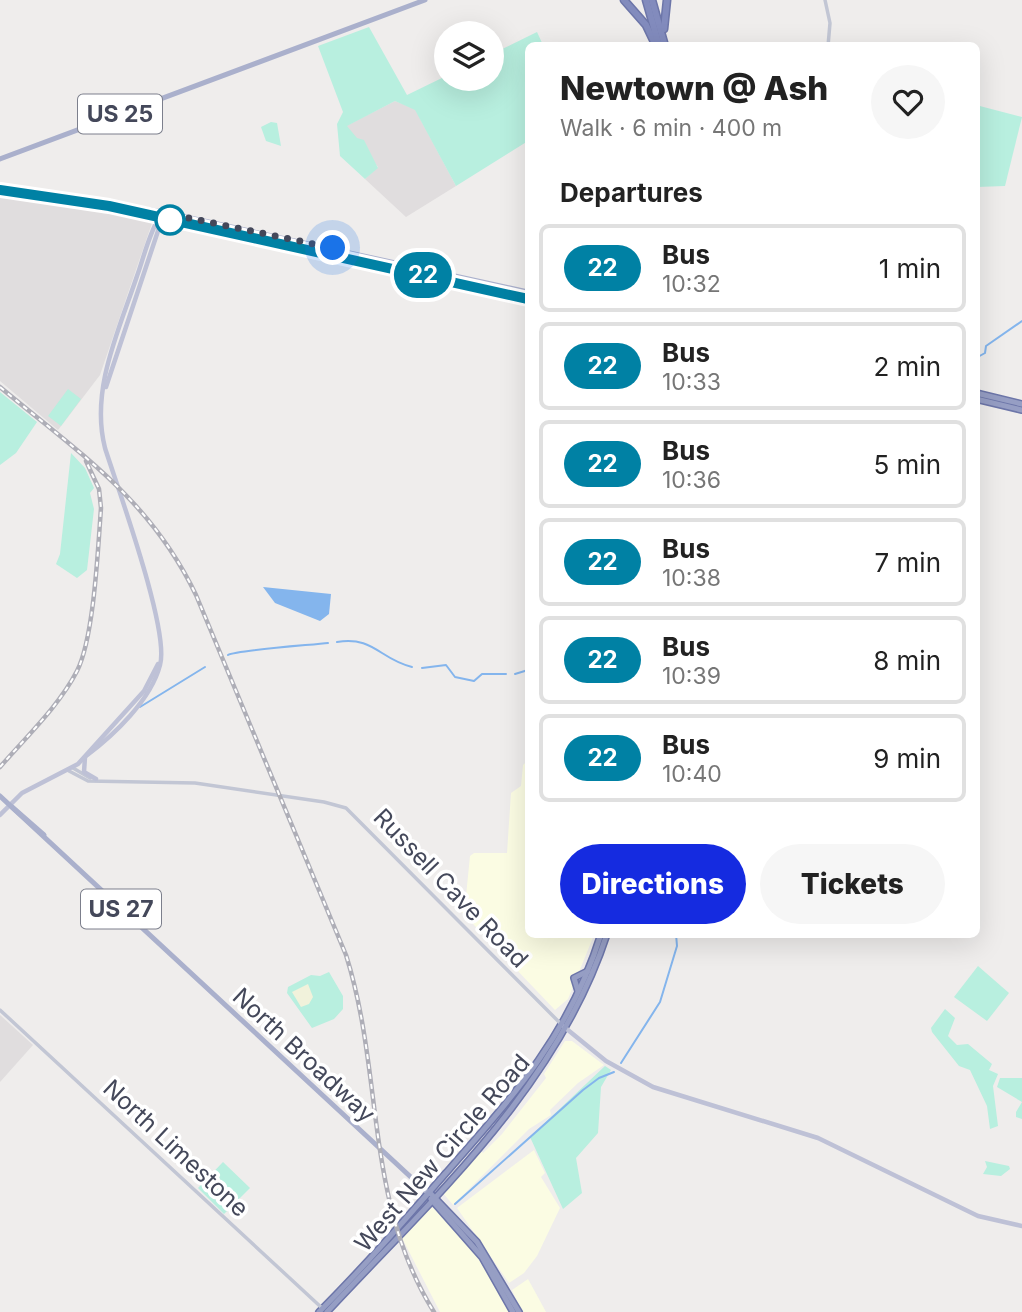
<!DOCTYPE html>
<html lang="en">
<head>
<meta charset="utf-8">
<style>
  :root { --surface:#fff; --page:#f6f6f6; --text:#222; --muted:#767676; --line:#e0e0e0; --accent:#152be0 }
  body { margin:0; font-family:Inter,sans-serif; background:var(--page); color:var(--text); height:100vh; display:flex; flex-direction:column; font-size:26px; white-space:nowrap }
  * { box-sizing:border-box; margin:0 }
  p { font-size:23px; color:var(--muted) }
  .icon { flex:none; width:38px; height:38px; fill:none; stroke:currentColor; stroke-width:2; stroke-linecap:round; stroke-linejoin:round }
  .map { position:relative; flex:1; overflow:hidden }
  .panel { position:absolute; left:525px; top:42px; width:455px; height:896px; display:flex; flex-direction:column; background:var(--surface); border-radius:10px; box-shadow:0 7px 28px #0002 }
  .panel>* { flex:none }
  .badge { padding:0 14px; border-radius:23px; font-size:24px; line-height:46px }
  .fabs { position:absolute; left:434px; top:21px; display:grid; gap:14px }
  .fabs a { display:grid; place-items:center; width:70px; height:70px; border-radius:50%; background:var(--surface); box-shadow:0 7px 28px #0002; font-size:35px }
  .you { position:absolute; width:35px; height:35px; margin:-18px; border:5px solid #fff; border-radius:50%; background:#1a73e8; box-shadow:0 0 0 10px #1a73e833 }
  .map>.badge { position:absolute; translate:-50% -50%; box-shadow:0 0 0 4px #fff }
  h2 { padding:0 35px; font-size:26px; line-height:63px }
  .round { display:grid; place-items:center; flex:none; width:74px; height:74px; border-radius:37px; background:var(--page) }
  .head { display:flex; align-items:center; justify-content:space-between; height:119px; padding:0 35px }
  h1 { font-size:33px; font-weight:800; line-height:52px }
  .action { display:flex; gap:14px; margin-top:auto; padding:14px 35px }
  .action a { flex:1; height:80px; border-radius:42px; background:var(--accent); color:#fff; font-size:28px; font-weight:800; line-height:80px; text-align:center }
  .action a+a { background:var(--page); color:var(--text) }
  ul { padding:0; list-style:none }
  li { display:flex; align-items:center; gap:21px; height:88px; margin:0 14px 10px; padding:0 21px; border:4px solid var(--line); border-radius:10px }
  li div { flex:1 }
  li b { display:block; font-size:26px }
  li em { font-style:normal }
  li .badge { min-width:77px; font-weight:700; text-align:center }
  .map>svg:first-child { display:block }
</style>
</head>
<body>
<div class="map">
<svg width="1022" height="1312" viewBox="0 0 1022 1312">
  <rect width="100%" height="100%" fill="#efedec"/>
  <g fill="#fbfce3">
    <polygon points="528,760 528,934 594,935 568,999 555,1010 456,906 466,896 470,856 474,853 507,853 511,793 521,786 523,765"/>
    <polygon points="565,1041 572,1041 604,1065 578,1083 550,1110 551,1115 529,1129 453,1205 443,1193 480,1150 483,1153 502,1134 546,1078 544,1074"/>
    <polygon points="534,1150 545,1173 541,1177 560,1208 537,1256 524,1273 509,1283 457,1208"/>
    <polygon points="428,1207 439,1209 474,1248 504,1296 509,1312 440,1312 401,1236"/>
    <polygon points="528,1279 539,1299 546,1312 522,1312 512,1290"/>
  </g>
  <g fill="#e0ddde">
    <polygon points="395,101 415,109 456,186 406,217 365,179 378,167 346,126"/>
    <polygon points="0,193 121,211 152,223 100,375 58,430 0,381"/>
    <polygon points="0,1015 33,1045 0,1082"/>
  </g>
  <g fill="#b8efdf">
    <polygon points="369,27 407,95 446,76 446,79 492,79 492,54 537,32 543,45 528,46 528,141 456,186 415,110 395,101 347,126 357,138 364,140 378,168 365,179 340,156 337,124 343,112 318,46"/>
    <polygon points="976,105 1022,117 1005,186 977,187"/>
    <polygon points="271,122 277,123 281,146 266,141 261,127"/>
    <polygon points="68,389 81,399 61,426 48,416"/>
    <polygon points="0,392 37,422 16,453 0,465"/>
    <polygon points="71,453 85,468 94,488 90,493 94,509 87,570 77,578 56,564 60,554"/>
    <polygon points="978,966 1009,993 987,1021 954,997"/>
    <polygon points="329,972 343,996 343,1009 334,1019 312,1028 287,993 288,987 311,975 320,976"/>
    <polygon points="945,1009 955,1018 948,1036 957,1045 968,1044 992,1064 989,1070 998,1074 993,1086 998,1126 990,1129 987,1106 970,1070 959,1066 932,1032 931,1028"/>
    <polygon points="605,1066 611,1070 601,1087 598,1133 576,1158 582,1193 563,1209 530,1137"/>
    <polygon points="1000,1078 1022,1078 1022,1119 1016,1117 1016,1112 1022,1102 997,1087"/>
    <polygon points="985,1161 1009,1166 1010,1169 1001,1176 983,1174 987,1167"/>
    <polygon points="223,1162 250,1188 224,1214 198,1188"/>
  </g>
  <polygon fill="#f1f2db" points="308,984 313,997 309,1004 301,1007 292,992"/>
  <polygon fill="#84b5ed" points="263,587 331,594 329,614 320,621 275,603"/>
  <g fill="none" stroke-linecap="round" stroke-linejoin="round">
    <g stroke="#84b5ed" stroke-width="2">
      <polyline points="976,358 985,353 986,346 1022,321"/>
      <path d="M337 642C374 636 379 659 412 667"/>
      <path d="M228 655C236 650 311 645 328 643"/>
      <polyline points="422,668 446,665 455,677 474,681 482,674 506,674"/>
      <polyline points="515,674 528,670"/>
      <polyline points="140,707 205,667"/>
      <polyline points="621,1063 660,1002 677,946 676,934"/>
      <polyline points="455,1204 583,1090 599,1078 614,1072"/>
    </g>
    <g stroke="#6d76a9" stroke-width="8">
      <g id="trunk">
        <polyline points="976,393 1022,404"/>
        <polyline points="976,399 1022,410"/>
        <polyline points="578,991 574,978 588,971"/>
        <polyline points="431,1194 477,1242 519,1312"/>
        <polyline points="431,1199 482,1257 513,1312"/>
        <path d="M319 1312C363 1268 404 1221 445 1174 512 1098 570 1034 601 934"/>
        <path d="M327 1312C434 1197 557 1087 607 934"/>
      </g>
    </g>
    <g stroke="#6d76a9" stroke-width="9">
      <g id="motorway">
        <polyline points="624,0 646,25 656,46"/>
        <polyline points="646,0 658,42"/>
        <polyline points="652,0 665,46"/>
        <polyline points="664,29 667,0"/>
      </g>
    </g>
    <g stroke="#c2c6d4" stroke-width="3.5">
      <polyline points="825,0 830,23 828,46"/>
      <polyline points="73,768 90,778"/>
      <polyline points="69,771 88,781 195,783 324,802 346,808 561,1024"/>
      <polyline points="0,1010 322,1308"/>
    </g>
    <g stroke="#bec1d6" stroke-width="4.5">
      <polyline points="106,387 163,216"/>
      <path d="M86 756C114 735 151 700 160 665 170 631 118 489 105 448 90 390 119 330 137 276 144 257 149 233 160 216"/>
      <polyline points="85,757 84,772 96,779"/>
      <polyline points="0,815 22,793 78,764 144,691 158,664"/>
      <polyline points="563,1026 606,1061 653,1087 818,1138 978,1216 1022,1226"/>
    </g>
    <g stroke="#aab0cc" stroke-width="5">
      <polyline points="0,159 425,0"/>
      <polyline points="0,186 163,212 528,292"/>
      <polyline points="0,190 109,206 528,299"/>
      <polyline points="0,796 428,1193"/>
      <polyline points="12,807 44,835"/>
    </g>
    <use href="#trunk" stroke="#969ec4" stroke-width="5"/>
    <use href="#motorway" stroke="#828bbd" stroke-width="6"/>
    <g stroke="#aeaeb7" stroke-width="4.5">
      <g id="rail">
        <path d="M0 387C79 453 150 499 196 595L346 955C384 1075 364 1200 434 1312"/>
        <path d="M0 767C26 737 59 706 77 671 94 638 98 548 101 508L99 489 86 461"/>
      </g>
    </g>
    <use href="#rail" stroke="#fff" stroke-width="2" stroke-dasharray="5" stroke-linecap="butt"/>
  </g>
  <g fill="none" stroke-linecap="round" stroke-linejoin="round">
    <g stroke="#fff" stroke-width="16">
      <polyline id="line" points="0,190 109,206 528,299"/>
    </g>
    <use href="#line" stroke="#0081a4" stroke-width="10"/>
    <polyline stroke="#44485a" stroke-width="7" stroke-dasharray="0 12.6" points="170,220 170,214 333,248"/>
  </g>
  <circle fill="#fff" stroke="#0081a4" stroke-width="3.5" cx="170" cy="220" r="14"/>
  <g text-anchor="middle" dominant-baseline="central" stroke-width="7" stroke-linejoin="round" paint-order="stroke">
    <g fill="#fff" stroke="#7c7f8c" stroke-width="2">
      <rect x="78" y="94.5" width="84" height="39" rx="5"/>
      <rect x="81" y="889.5" width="80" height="39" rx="5"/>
    </g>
    <g font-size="23" font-weight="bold" fill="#44485a">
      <text x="120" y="114">US 25</text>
      <text x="121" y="909">US 27</text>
    </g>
    <g font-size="24" fill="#44485a" stroke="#fff">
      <text transform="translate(451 888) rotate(46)">Russell Cave Road</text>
      <text transform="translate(304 1055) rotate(43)">North Broadway</text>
      <text transform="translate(176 1148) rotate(43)">North Limestone</text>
      <text transform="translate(442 1153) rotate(-49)">West New Circle Road</text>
    </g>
  </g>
</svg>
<div class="fabs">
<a><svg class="icon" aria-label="layers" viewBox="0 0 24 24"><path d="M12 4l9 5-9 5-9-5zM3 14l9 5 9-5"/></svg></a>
</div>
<div class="you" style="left:333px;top:248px"></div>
<b class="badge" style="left:423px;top:275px;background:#0081a4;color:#fff">22</b>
<section class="panel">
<div class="head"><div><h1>Newtown @ Ash</h1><p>Walk · 6 min · 400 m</p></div><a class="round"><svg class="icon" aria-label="heart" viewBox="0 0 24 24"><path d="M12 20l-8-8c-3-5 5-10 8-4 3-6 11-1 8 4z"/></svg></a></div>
<h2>Departures</h2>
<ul>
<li><span class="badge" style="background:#0081a4;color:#fff">22</span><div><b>Bus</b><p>10:32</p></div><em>1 min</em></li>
<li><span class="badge" style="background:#0081a4;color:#fff">22</span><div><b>Bus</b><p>10:33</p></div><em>2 min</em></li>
<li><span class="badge" style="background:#0081a4;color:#fff">22</span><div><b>Bus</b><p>10:36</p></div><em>5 min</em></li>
<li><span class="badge" style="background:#0081a4;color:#fff">22</span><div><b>Bus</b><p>10:38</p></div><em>7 min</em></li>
<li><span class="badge" style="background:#0081a4;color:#fff">22</span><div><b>Bus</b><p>10:39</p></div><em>8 min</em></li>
<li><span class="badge" style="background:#0081a4;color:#fff">22</span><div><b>Bus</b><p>10:40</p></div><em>9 min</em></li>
</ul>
<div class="action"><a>Directions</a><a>Tickets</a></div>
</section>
</div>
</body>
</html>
